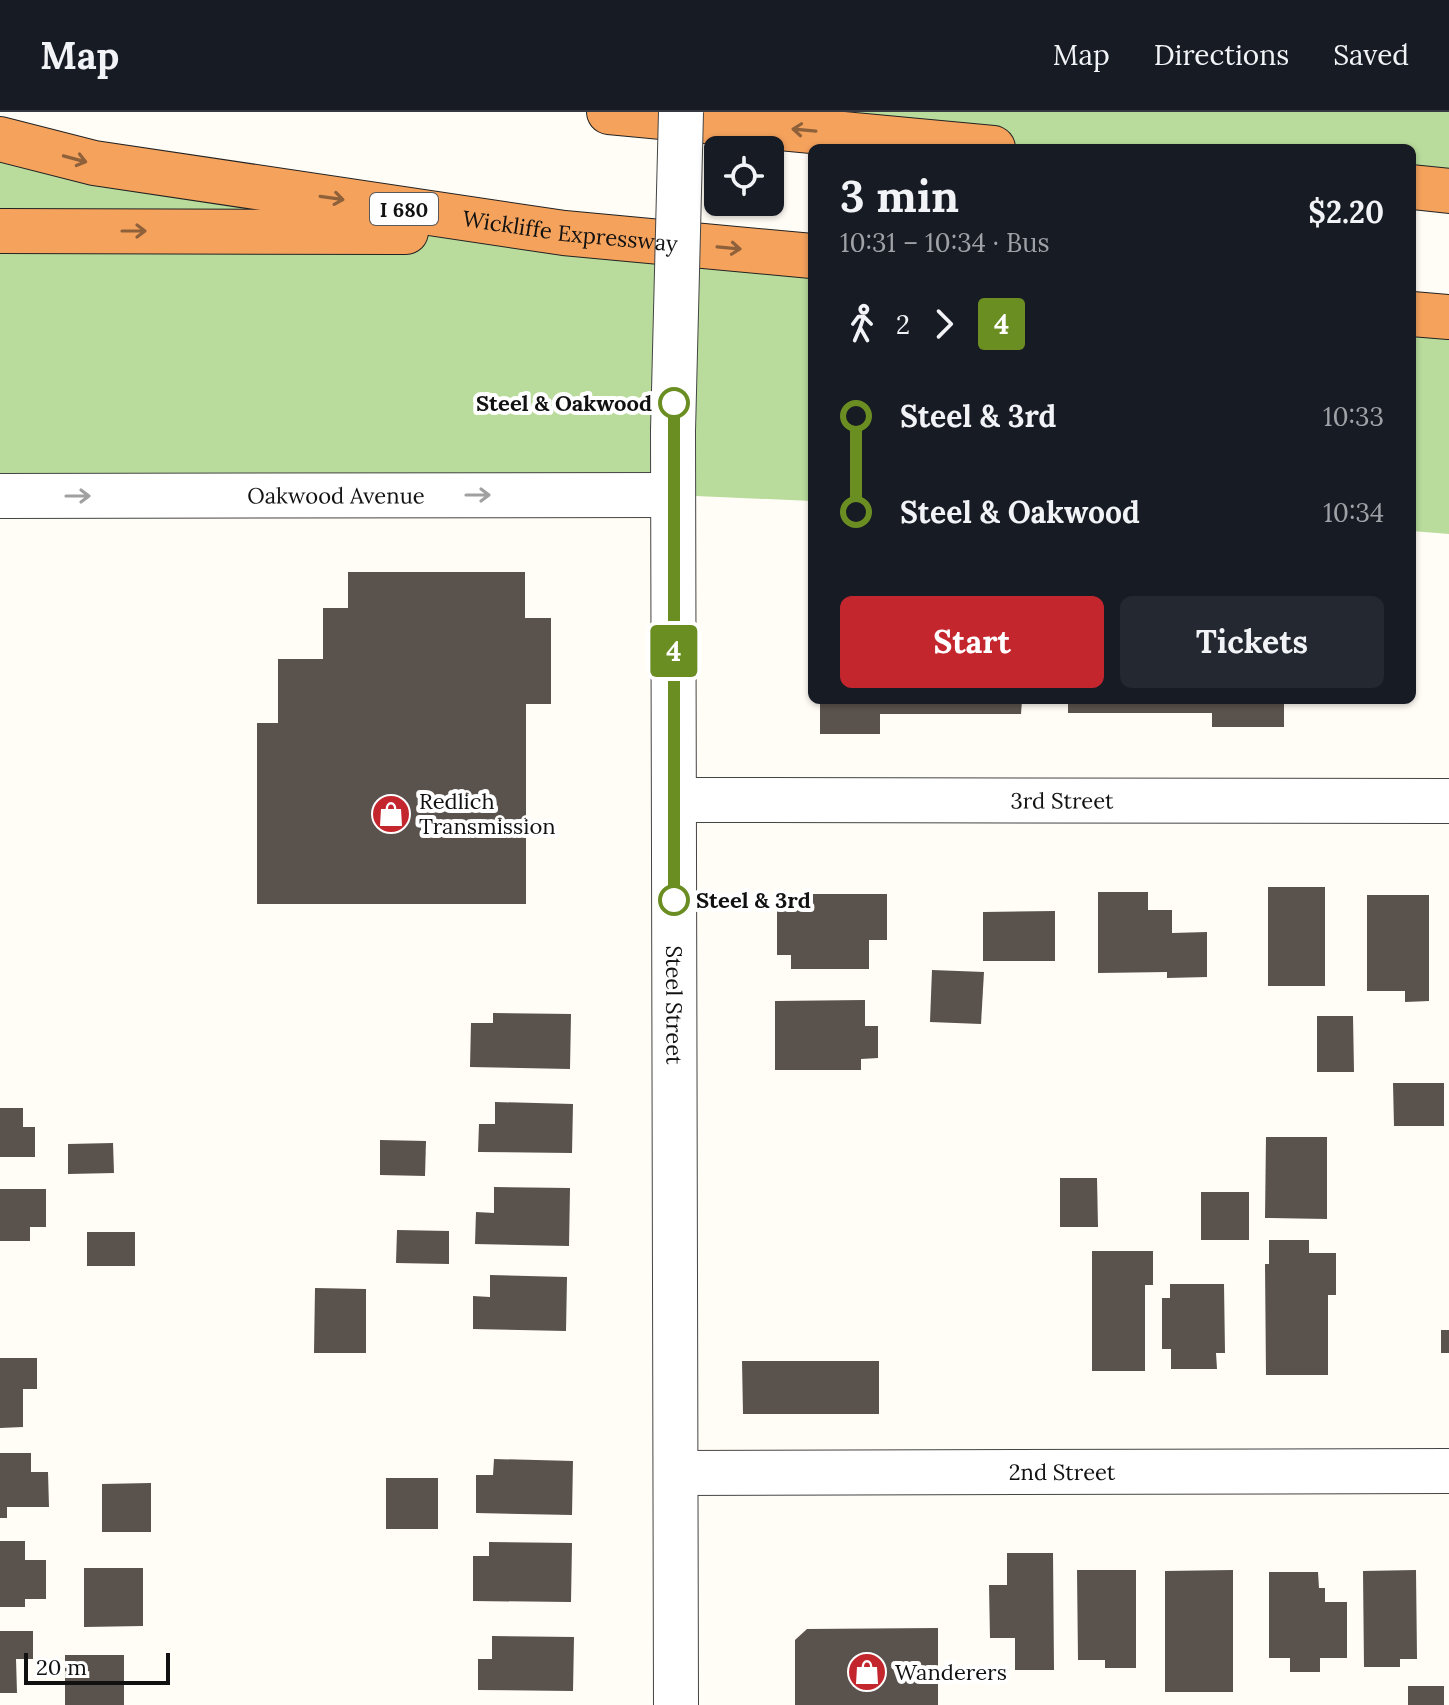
<!DOCTYPE html>
<html lang="en">
<head>
<meta charset="utf-8">
<style>
  :root { --surface:#171b24; --page:#242831; --text:#f1f3f6; --muted:#9ea1a6; --line:#363941; --accent:#c4262e }
  body { margin:0; font-family:Lora,serif; background:var(--page); color:var(--text); height:100vh; display:flex; flex-direction:column; font-size:30px; white-space:nowrap }
  * { box-sizing:border-box; margin:0 }
  p { font-size:26px; color:var(--muted) }
  .icon { flex:none; width:44px; height:44px; fill:none; stroke:currentColor; stroke-width:2; stroke-linecap:round; stroke-linejoin:round }
  .map { position:relative; flex:1; overflow:hidden }
  .side { position:absolute; left:808px; top:32px; width:608px; height:560px; display:flex; flex-direction:column; background:var(--surface); border-radius:12px; box-shadow:0 2px 6px #0004 }
  .side>* { flex:none }
  .badge { padding:0 16px; border-radius:6px; font-size:28px; line-height:52px }
  .controls { position:absolute; left:704px; top:24px; display:grid; gap:16px }
  .controls a { display:grid; place-items:center; width:80px; height:80px; border-radius:12px; background:var(--surface); box-shadow:0 2px 6px #0004; font-size:40px }
  .scale { position:absolute; left:24px; bottom:20px; width:146px; box-sizing:border-box; padding-left:8px; border:4px solid #111; border-top:0; font-size:22px; line-height:28px; white-space:nowrap; color:#111; -webkit-text-stroke:6px #fff; paint-order:stroke }
  .map>.badge { position:absolute; translate:-50% -50%; box-shadow:0 0 0 4px #fff }
  .legs { display:flex; align-items:center; gap:12px; height:88px; padding:0 32px; font-size:26px }
  .legs p { margin-inline-start:auto }
  .headline { display:flex; align-items:center; justify-content:space-between; height:136px; padding:0 32px }
  h1 { font-size:44px; font-weight:700; line-height:60px }
  .action { display:flex; gap:16px; margin-top:auto; padding:16px 32px }
  .action a { flex:1; height:92px; border-radius:12px; background:var(--accent); color:#fff; font-size:32px; font-weight:700; line-height:92px; text-align:center }
  .action a+a { background:var(--page); color:var(--text) }
  ul { padding:0 32px; list-style:none }
  li { display:flex; align-items:center; gap:28px; height:96px; font-size:30px }
  li i { display:grid; place-items:center; width:12px; height:100%; margin:0 10px; background:currentColor }
  li i::after { content:''; width:20px; height:20px; margin:-10px; border:6px solid; border-radius:50%; background:var(--surface) }
  li p { margin-inline-start:auto }
  li:first-child i { background:linear-gradient(#0000 50%,currentColor 0) }
  li:last-child i { background:linear-gradient(currentColor 50%,#0000 0) }
  header { display:flex; align-items:center; gap:48px; box-sizing:border-box; height:112px; padding:0 40px; background:var(--surface); border-bottom:2px solid var(--line) }
  header strong { font-size:38px }
  nav { display:flex; gap:44px; margin-inline-start:auto; font-size:28px }
  .map>svg:first-child { display:block }
</style>
</head>
<body>
<header>
<strong>Map</strong>
<nav><a>Map</a><a>Directions</a><a>Saved</a></nav>
</header>
<div class="map">
<svg width="1449" height="1593" viewBox="0 0 1449 1593">
  <rect width="100%" height="100%" fill="#fffdf5"/>
  <g fill="#b9dc9c">
    <polygon points="609,0 1449,0 1449,79 1412,75 1412,36 993,36"/>
    <polygon points="0,27 812,135 812,389 673,383 0,384"/>
    <polygon points="1412,197 1449,201 1449,422 1412,419"/>
  </g>
  <g fill="#5a524d">
    <polygon points="348,460 525,460 525,506 551,506 551,592 526,592 526,792 257,792 257,611 278,611 278,547 323,547 323,496 348,496"/>
    <polygon points="820,588 1022,588 1021,602 880,602 880,622 820,622"/>
    <polygon points="1068,588 1284,588 1284,615 1212,615 1212,601 1068,601"/>
    <rect x="1268" y="775" width="57" height="99"/>
    <polygon points="1098,780 1148,780 1148,798 1172,798 1172,821 1207,820 1207,865 1167,866 1167,860 1098,861"/>
    <polygon points="777,782 887,782 887,828 869,828 869,857 791,857 791,843 777,843"/>
    <polygon points="1367,783 1429,783 1429,889 1405,890 1405,879 1367,879"/>
    <polygon points="1055,799 1055,849 983,849 983,800"/>
    <polygon points="932,858 984,860 981,912 930,910"/>
    <polygon points="865,888 865,914 878,914 878,946 861,947 861,958 775,958 775,889"/>
    <polygon points="493,901 571,902 570,957 470,955 471,911 493,911"/>
    <polygon points="1317,904 1353,904 1354,960 1317,960"/>
    <polygon points="1393,971 1444,971 1444,1014 1394,1014"/>
    <polygon points="495,990 573,992 572,1041 478,1040 479,1012 495,1012"/>
    <polygon points="0,996 23,996 23,1015 35,1015 35,1045 0,1045"/>
    <polygon points="1266,1025 1327,1025 1327,1107 1265,1106"/>
    <polygon points="380,1028 426,1029 425,1064 380,1063"/>
    <polygon points="113,1031 114,1061 68,1062 68,1032"/>
    <polygon points="1060,1066 1097,1066 1098,1115 1060,1115"/>
    <polygon points="494,1075 570,1076 569,1134 475,1132 476,1100 494,1101"/>
    <polygon points="0,1077 46,1077 46,1115 30,1115 30,1129 0,1129"/>
    <rect x="1201" y="1080" width="48" height="48"/>
    <polygon points="397,1118 449,1119 449,1152 396,1151"/>
    <rect x="87" y="1120" width="48" height="34"/>
    <polygon points="1269,1128 1309,1128 1309,1141 1336,1141 1336,1183 1328,1183 1328,1263 1266,1263 1265,1152 1269,1152"/>
    <polygon points="1092,1139 1153,1139 1153,1173 1145,1173 1145,1259 1092,1259"/>
    <polygon points="490,1163 567,1165 566,1219 473,1217 473,1184 490,1185"/>
    <polygon points="1170,1172 1224,1172 1225,1241 1216,1241 1217,1257 1171,1257 1171,1237 1162,1237 1162,1186 1170,1186"/>
    <polygon points="315,1176 366,1177 366,1241 314,1241"/>
    <rect x="1441" y="1218" width="8" height="23"/>
    <polygon points="0,1246 37,1246 37,1277 23,1277 23,1315 0,1316"/>
    <polygon points="742,1249 879,1249 879,1302 743,1302"/>
    <polygon points="0,1341 31,1341 31,1360 48,1360 49,1395 7,1395 7,1406 0,1406"/>
    <polygon points="494,1347 573,1349 572,1403 476,1401 476,1363 493,1363"/>
    <rect x="386" y="1366" width="52" height="51"/>
    <polygon points="151,1371 151,1420 102,1420 102,1372"/>
    <polygon points="0,1429 25,1429 25,1448 46,1448 46,1487 25,1487 25,1495 0,1495"/>
    <polygon points="489,1430 572,1431 571,1490 473,1489 473,1444 489,1444"/>
    <polygon points="1007,1441 1053,1441 1054,1558 1015,1558 1015,1526 990,1526 989,1473 1007,1473"/>
    <polygon points="84,1456 143,1456 143,1514 84,1515"/>
    <polygon points="1077,1458 1136,1458 1136,1556 1105,1556 1105,1548 1078,1548"/>
    <polygon points="1233,1458 1233,1580 1165,1580 1165,1459"/>
    <polygon points="1416,1458 1417,1547 1400,1547 1400,1555 1364,1555 1363,1459"/>
    <polygon points="1269,1460 1318,1460 1319,1476 1325,1476 1325,1490 1347,1490 1347,1546 1320,1546 1320,1560 1290,1560 1290,1546 1269,1546"/>
    <polygon points="938,1516 938,1593 795,1593 795,1528 807,1517"/>
    <polygon points="0,1519 33,1519 33,1547 16,1547 17,1581 0,1581"/>
    <polygon points="492,1524 574,1525 573,1579 478,1578 478,1547 492,1547"/>
    <rect x="65" y="1543" width="59" height="50"/>
    <rect x="1408" y="1574" width="36" height="19"/>
  </g>
  <g fill="none" stroke-linecap="round" stroke-linejoin="round">
    <g stroke="#444" stroke-width="46">
      <g id="minor">
        <path id="s1" d="M674 688 1449 689"/>
        <path id="s2" d="M676 1361 1449 1359"/>
      </g>
    </g>
    <g stroke="#444" stroke-width="46">
      <g id="tertiary">
        <path id="s3" d="M673 319 676 1593"/>
        <path id="s4" d="M0 384 673 383"/>
      </g>
    </g>
    <g stroke="#222" stroke-width="46">
      <g id="motorway">
        <polyline points="609,0 993,36"/>
        <path id="s5" d="M0 27 94 51 564 121 812 144"/>
        <polyline points="1412,75 1449,79"/>
        <polyline points="0,119 406,120"/>
        <polyline points="1412,202 1449,205"/>
      </g>
    </g>
    <use href="#minor" stroke="#fff" stroke-width="44"/>
    <use href="#tertiary" stroke="#fff" stroke-width="44"/>
    <use href="#motorway" stroke="#f5a25d" stroke-width="44"/>
    <g stroke="#444" stroke-width="46" stroke-linecap="butt">
      <polyline id="tertiary-bridge" points="673,319 681,0"/>
    </g>
    <use href="#tertiary-bridge" stroke="#fff" stroke-width="44"/>
  </g>
  <defs><path id="oneway-shaft" d="M-6 0H5M1.5-3L5.5 0L1.5 3" fill="none" stroke-width="1.6" stroke-linecap="round" stroke-linejoin="round" transform="scale(2)"/></defs>
  <g stroke="#8e613b">
    <use href="#oneway-shaft" transform="translate(804 18) rotate(-175)"/>
    <use href="#oneway-shaft" transform="translate(75 47) rotate(15)"/>
    <use href="#oneway-shaft" transform="translate(332 86) rotate(8)"/>
    <use href="#oneway-shaft" transform="translate(134 119)"/>
    <use href="#oneway-shaft" transform="translate(729 136) rotate(5)"/>
  </g>
  <g stroke="#a0a0a0">
    <use href="#oneway-shaft" transform="translate(478 383)"/>
    <use href="#oneway-shaft" transform="translate(78 384)"/>
  </g>
  <g fill="none" stroke-linecap="round" stroke-linejoin="round">
    <g stroke="#fff" stroke-width="18">
      <polyline id="line-1" points="674,291 674,788"/>
    </g>
    <use href="#line-1" stroke="#6b8e23" stroke-width="12"/>
  </g>
  <defs>
    <g id="shop-disc" transform="scale(2)"><circle r="9.5" fill="#c4262e" stroke="#fff"/><path d="M-5-2.5h2.3a2.7 3.5 0 0 1 5.4 0H5L5.5 6h-11ZM-1.5-2.5h3a1.5 2.3 0 0 0-3 0Z" fill="#fff"/></g>
  </defs>
  <g fill-rule="evenodd">
    <use href="#shop-disc" x="391" y="702"/>
    <use href="#shop-disc" x="867" y="1560"/>
  </g>
  <g fill="#fff" stroke="#6b8e23" stroke-width="4">
    <circle cx="674" cy="291" r="14"/>
    <circle cx="674" cy="788" r="14"/>
  </g>
  <g text-anchor="middle" dominant-baseline="central" stroke-width="8" stroke-linejoin="round" paint-order="stroke">
    <rect fill="#fff" stroke="#585858" stroke-width="2" x="370" y="81" width="68" height="32" rx="6"/>
    <g font-size="20" font-weight="bold" fill="#111">
      <text x="404" y="97">I 680</text>
    </g>
    <g font-size="22" fill="#111" stroke="#fff">
      <text stroke="none"><textPath href="#s5" startOffset="578">Wickliffe Expressway</textPath></text>
      <text stroke="none"><textPath href="#s4" startOffset="336">Oakwood Avenue</textPath></text>
      <text stroke="none"><textPath href="#s1" startOffset="388">3rd Street</textPath></text>
      <text stroke="none"><textPath href="#s3" startOffset="574">Steel Street</textPath></text>
      <text stroke="none"><textPath href="#s2" startOffset="386">2nd Street</textPath></text>
    </g>
    <g font-size="22" font-weight="bold" fill="#111" stroke="#fff" text-anchor="end">
      <text x="652" y="291">Steel &amp; Oakwood</text>
      <text x="696" y="788" text-anchor="start">Steel &amp; 3rd</text>
    </g>
    <g font-size="22" fill="#111" stroke="#fff" text-anchor="start">
      <text x="419" y="689">Redlich<tspan x="419" dy="25">Transmission</tspan></text>
      <text x="895" y="1560">Wanderers</text>
    </g>
  </g>
</svg>
<div class="controls">
<a><svg class="icon" aria-label="locate" viewBox="0 0 24 24"><circle cx="12" cy="12" r="6"/><path d="M12 2v4M12 18v4M2 12h4M18 12h4"/></svg></a>
</div>
<div class="scale">20 m</div>
<b class="badge" style="left:674px;top:539px;background:#6b8e23;color:#fff">4</b>
<section class="side">
<div class="headline"><div><h1>3 min</h1><p>10:31 – 10:34 · Bus</p></div><b>$2.20</b></div>
<div class="legs"><svg class="icon" aria-label="walk" viewBox="0 0 24 24"><circle cx="13" cy="4" r="2"/><path d="M13 8l-2 6 4 7M11 14l-3 7M7 12l3-4h3l4 4"/></svg>2<svg class="icon" aria-label="forward" viewBox="0 0 24 24"><path d="M9 5l7 7-7 7"/></svg><b class="badge" style="background:#6b8e23;color:#fff">4</b></div>
<ul>
<li><i style="color:#6b8e23"></i><b>Steel &amp; 3rd</b><p>10:33</p></li>
<li><i style="color:#6b8e23"></i><b>Steel &amp; Oakwood</b><p>10:34</p></li>
</ul>
<div class="action"><a>Start</a><a>Tickets</a></div>
</section>
</div>
</body>
</html>
